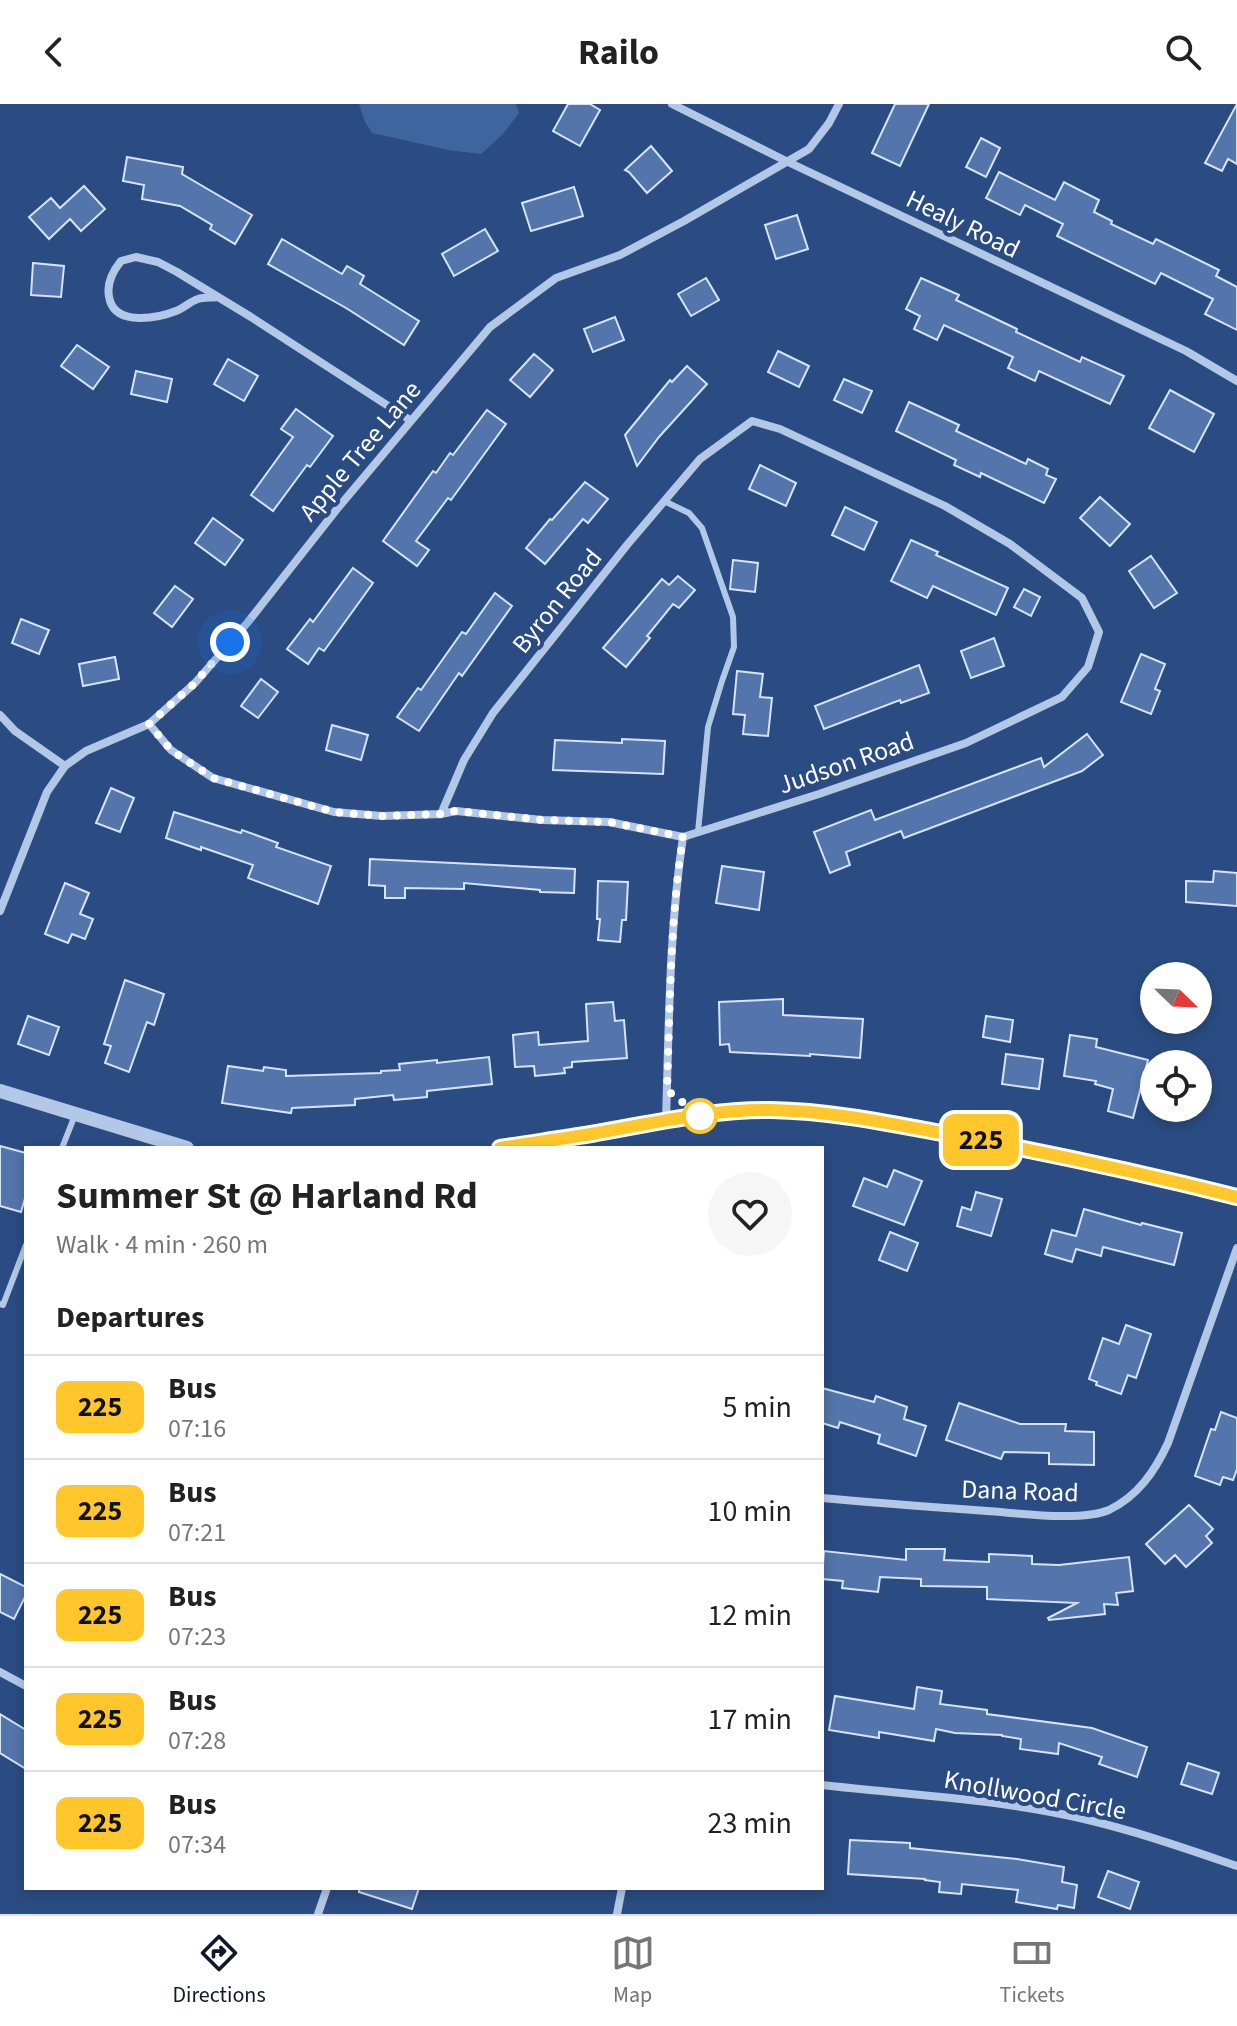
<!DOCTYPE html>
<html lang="en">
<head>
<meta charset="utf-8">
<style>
  :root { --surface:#fff; --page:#f6f6f6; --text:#222; --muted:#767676; --line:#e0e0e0; --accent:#111827 }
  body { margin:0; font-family:"Source Sans 3",sans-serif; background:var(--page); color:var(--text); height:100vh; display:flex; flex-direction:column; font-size:30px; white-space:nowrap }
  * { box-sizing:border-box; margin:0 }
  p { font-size:26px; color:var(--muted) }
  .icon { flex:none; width:44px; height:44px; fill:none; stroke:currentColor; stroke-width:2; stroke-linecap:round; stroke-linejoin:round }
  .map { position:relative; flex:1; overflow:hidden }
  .sheet { position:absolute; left:24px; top:1042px; width:800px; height:744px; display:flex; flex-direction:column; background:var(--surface); border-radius:0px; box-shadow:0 4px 12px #0003 }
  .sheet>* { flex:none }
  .badge { padding:0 16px; border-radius:12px; font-size:28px; line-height:52px }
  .needle { width:52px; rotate:113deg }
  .buttons { position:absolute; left:1140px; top:858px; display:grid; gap:16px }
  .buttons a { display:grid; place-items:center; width:72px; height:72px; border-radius:50%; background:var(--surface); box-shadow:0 4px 12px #0003; font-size:40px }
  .you { position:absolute; width:40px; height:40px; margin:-20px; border:6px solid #fff; border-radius:50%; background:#1a73e8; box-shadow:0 0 0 12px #1a73e833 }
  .map>.badge { position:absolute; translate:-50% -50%; box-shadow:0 0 0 4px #fff }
  h2 { padding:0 32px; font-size:30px; line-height:72px }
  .round { display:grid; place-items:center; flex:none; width:84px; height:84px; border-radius:42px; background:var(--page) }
  .headline { display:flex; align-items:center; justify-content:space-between; height:136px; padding:0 32px }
  h1 { font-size:38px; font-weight:700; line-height:60px }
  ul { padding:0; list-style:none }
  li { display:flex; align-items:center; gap:24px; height:104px; padding:0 32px; border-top:2px solid var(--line) }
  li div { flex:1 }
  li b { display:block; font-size:30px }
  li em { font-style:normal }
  li .badge { min-width:88px; font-weight:700; text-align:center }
  header { display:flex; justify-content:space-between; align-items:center; height:104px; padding:0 32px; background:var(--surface); font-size:36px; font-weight:700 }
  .dock { display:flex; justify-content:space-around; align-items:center; height:112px; border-top:2px solid var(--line); background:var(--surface); font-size:22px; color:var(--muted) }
  .dock a { display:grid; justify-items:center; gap:4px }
  .dock .on { color:var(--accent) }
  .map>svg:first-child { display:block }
</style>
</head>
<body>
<header><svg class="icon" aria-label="back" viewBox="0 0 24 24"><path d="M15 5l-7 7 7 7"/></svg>Railo<svg class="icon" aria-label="search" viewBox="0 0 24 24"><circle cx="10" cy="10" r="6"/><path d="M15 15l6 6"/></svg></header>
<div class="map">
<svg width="1237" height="1810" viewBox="0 0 1237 1810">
  <rect width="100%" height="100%" fill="#2a4c82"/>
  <polygon fill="#3f659f" points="359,0 516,0 519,9 502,31 481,50 448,46 372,29 365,18"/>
  <g fill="#5375ab" stroke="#d6e3f5" stroke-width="2">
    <polygon points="568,0 590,0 600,6 580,42 553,27"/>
    <polygon points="895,0 929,0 900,62 872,49"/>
    <polygon points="1237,0 1237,60 1228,55 1222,67 1205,59"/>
    <polygon points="981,34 1000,44 986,73 966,63"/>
    <polygon points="651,42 672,67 647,89 629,68 625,66"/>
    <polygon points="127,53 183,63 182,70 252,111 235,140 210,125 212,121 180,102 142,95 144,81 123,77"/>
    <polygon points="999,68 1055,96 1064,78 1099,96 1094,108 1112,117 1111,120 1153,140 1156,135 1219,166 1216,172 1237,183 1237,226 1205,210 1213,195 1161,169 1155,180 1057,132 1063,120 1025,101 1020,111 986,94"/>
    <polygon points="84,82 105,105 81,127 70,115 49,135 29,113 51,94 60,104"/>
    <polygon points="574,83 583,112 531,127 522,99"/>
    <polygon points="797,111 808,145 776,155 765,121"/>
    <polygon points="485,125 498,147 454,172 442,150"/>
    <polygon points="282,135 342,170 347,162 364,172 360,180 419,217 404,241 346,204 268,160"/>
    <polygon points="33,159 64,162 61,193 31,191"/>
    <polygon points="706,174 719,196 691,212 678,190"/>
    <polygon points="921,174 959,191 956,196 1017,225 1016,228 1080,258 1082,253 1124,272 1110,300 1039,267 1035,277 1008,264 1013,253 944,221 937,236 914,225 920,212 906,205"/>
    <polygon points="615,213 624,236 593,248 584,225"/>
    <polygon points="77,241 109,263 93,285 61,262"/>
    <polygon points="778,247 809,262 799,283 768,268"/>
    <polygon points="534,250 553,266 530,293 510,276"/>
    <polygon points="228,255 258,272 244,297 214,280"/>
    <polygon points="687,262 707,280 659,333 637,362 625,331 670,276 672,278"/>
    <polygon points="136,267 172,275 167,298 131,290"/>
    <polygon points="844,275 872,287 862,309 834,296"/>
    <polygon points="1170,286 1214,310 1194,348 1149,324"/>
    <polygon points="909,298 959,321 956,327 1026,360 1028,355 1048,365 1046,371 1056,375 1044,399 981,369 980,373 954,361 956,356 896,327"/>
    <polygon points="296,305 333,332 310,363 307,361 273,407 251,391 293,333 281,325"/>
    <polygon points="487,306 506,320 451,396 448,394 416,437 429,446 417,462 383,437 433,367 436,369 450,349 453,351"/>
    <polygon points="760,361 796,379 786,402 749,385"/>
    <polygon points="585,378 608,395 588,419 583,415 545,460 526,444 550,415 552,416"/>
    <polygon points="1100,393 1130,420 1110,442 1080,414"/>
    <polygon points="845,403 877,418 864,446 832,431"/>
    <polygon points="213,414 243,436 225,461 195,439"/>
    <polygon points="911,436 938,448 936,451 1008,484 996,511 933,482 927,494 891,477"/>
    <polygon points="1151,452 1177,489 1154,504 1129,467"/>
    <polygon points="733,456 758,459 755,488 730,485"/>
    <polygon points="353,464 373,479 324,547 319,544 308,560 287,545 310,515 313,518"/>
    <polygon points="678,472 695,486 679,504 673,500 647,532 650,534 626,563 603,544 662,475 669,481"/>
    <polygon points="175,482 193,495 172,523 154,509"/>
    <polygon points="1024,485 1040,493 1031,512 1014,503"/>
    <polygon points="495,489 512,502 462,572 459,569 419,627 397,613 418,584 421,586 462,528 466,530"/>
    <polygon points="21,515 49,526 39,550 12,539"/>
    <polygon points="994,534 1004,562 971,574 961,547"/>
    <polygon points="1141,550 1165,560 1155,585 1160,587 1151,610 1121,598"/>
    <polygon points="115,553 119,575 83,582 79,560"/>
    <polygon points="919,561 929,589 901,599 900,596 824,625 815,602"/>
    <polygon points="737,567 763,570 760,593 772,594 768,632 743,630 745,611 733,610"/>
    <polygon points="261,575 278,588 258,614 241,602"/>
    <polygon points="332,621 368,631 361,656 326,646"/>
    <polygon points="1087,630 1103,651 1082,667 904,734 901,727 846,748 850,761 830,769 814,728 871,706 875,716 1041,654 1044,663"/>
    <polygon points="622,635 665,637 663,670 553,666 555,636 622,639"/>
    <polygon points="111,684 134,694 120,728 96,719"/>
    <polygon points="174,708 241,729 242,726 278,739 276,743 331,762 318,800 248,774 253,761 201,743 201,746 166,734"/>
    <polygon points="370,755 575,765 574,789 540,788 540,786 464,779 464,785 405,784 405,794 385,794 385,782 369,781"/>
    <polygon points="722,762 764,768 759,806 716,799"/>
    <polygon points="1214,767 1237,769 1237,802 1186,798 1186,777 1213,778"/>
    <polygon points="598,777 628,778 626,816 622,816 620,838 598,836 600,815 597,815"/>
    <polygon points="65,779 89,789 80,810 93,815 85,835 72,830 68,839 45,830"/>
    <polygon points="125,876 164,890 154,921 147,918 129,968 105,959 111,942 104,940"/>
    <polygon points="783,895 783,911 863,915 860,954 810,950 810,952 730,948 729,940 720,941 719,898"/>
    <polygon points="613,898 615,917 624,916 627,954 572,958 572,963 564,964 565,969 535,972 534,962 515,963 513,931 538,928 539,941 588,937 586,900"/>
    <polygon points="28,912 59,923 49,951 18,940"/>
    <polygon points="986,912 1013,916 1010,938 983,933"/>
    <polygon points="1070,931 1097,935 1096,943 1148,956 1133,1014 1108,1007 1113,985 1095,980 1096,977 1064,972"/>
    <polygon points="1006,950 1043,955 1039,985 1002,980"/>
    <polygon points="489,953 492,980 427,987 427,993 394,996 393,991 355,995 355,1001 292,1004 291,1009 222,999 228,962 263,967 264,963 286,966 286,972 381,969 381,967 400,966 399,960 437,956 437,959"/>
    <polygon points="0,1042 26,1049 26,1091 21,1108 0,1102"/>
    <polygon points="894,1066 922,1077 904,1121 853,1102 864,1074 887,1083"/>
    <polygon points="976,1088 1002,1095 991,1132 957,1122 962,1103 971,1106"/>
    <polygon points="1084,1105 1141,1121 1142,1119 1182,1129 1174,1161 1103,1143 1101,1152 1076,1145 1072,1158 1045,1150 1052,1126 1076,1132"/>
    <polygon points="890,1128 918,1139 907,1167 879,1156"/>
    <polygon points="1126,1221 1151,1230 1136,1274 1128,1271 1121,1290 1096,1281 1097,1278 1089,1275 1103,1234 1119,1240"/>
    <polygon points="822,1284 874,1298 876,1292 907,1303 904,1315 926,1322 916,1352 878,1339 880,1331 840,1318 838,1324 822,1319"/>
    <polygon points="959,1299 1020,1320 1066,1320 1065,1327 1094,1328 1094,1361 1049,1360 1049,1349 1004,1348 1001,1355 946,1336"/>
    <polygon points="1221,1308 1237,1314 1237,1365 1233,1376 1223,1373 1220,1381 1195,1372 1211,1325 1215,1326"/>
    <polygon points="1189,1401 1213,1425 1206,1432 1212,1439 1186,1463 1175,1451 1165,1460 1146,1440"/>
    <polygon points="906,1445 945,1445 944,1456 989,1458 989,1450 1032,1452 1032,1460 1059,1461 1129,1453 1133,1487 1116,1489 1118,1501 1104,1500 1105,1510 1049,1516 1048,1514 1077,1499 987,1495 987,1483 921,1482 921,1475 880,1473 878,1488 842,1484 843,1477 822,1475 824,1447 906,1456"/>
    <polygon points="0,1470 26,1483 26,1491 14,1515 0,1508"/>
    <polygon points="917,1583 942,1587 940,1600 987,1606 987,1610 1092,1624 1147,1643 1137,1673 1099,1660 1102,1653 1059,1639 1058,1650 1020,1645 1021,1635 1002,1632 1002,1631 955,1629 936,1625 934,1637 879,1628 879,1634 829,1626 835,1592 914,1605"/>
    <polygon points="0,1610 26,1626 26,1665 0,1649"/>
    <polygon points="1188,1659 1219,1669 1212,1690 1181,1680"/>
    <polygon points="850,1736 910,1739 910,1744 1017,1755 1064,1763 1062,1778 1077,1781 1074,1804 1058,1801 1057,1805 1016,1798 1018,1786 962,1780 961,1790 939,1788 940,1778 925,1776 925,1775 848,1770"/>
    <polygon points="1108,1767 1139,1778 1130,1805 1098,1793"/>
    <polygon points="359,1784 419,1784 412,1805 359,1788"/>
  </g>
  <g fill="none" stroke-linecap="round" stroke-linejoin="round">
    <g stroke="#b3c8e6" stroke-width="6">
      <polyline points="664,397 689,409 702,424 733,513 734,543 722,577 708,623 698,728"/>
      <polyline points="62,1044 75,1011"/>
      <polyline points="0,1200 3,1201 26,1141"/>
    </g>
    <g stroke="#b3c8e6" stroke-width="8">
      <polyline points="672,0 786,57 1186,247 1237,277"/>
      <path d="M217 193C211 194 204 193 198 195 191 197 184 204 176 207 158 214 118 222 110 197 105 181 112 168 121 157L136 153 158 158 177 168 251 213 410 316"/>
      <polyline points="0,611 15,627 65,662"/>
      <polyline points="149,620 171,646 213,674 334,708 382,712 441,710 456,707 542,716 609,718 683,733 819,690 966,639 1062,593 1088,563 1099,528 1082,494 1010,440 945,402 780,325 752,317 700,355 627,441 493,609 464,656 441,710"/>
      <polyline points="0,807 47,688 65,662 86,647 149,620 195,579 248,518 337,405 490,223 556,174 620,151 684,117 809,45 829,19 839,0"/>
      <path d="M666 1016C669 921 669 827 683 733"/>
      <path d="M822 1394C877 1399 932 1403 987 1407 1018 1409 1081 1418 1109 1406 1138 1392 1155 1367 1168 1339L1237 1144"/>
      <polyline points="0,1568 26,1582"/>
      <path d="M822 1681C908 1691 1000 1695 1084 1715 1136 1727 1187 1745 1237 1762"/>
      <polyline points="318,1810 327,1784"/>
      <polyline points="617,1810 622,1784"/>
    </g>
    <g stroke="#b3c8e6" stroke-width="14">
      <polyline points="0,987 187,1044"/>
      <path d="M500 1044C538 1038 576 1033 614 1026 666 1016 718 1006 771 1006 832 1007 892 1020 952 1031 1048 1049 1143 1069 1237 1093"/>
    </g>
  </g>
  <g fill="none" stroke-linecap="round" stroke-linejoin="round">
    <g stroke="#fff" stroke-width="18">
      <path id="line" d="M500 1044C531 1039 561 1035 591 1030 650 1020 711 1005 771 1006 832 1007 893 1020 952 1031 1048 1049 1142 1069 1237 1093"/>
    </g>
    <use href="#line" stroke="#ffc72c" stroke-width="12"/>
    <path stroke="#fff" stroke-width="8" stroke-dasharray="0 14.4" d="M230 538 195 579 149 620 171 646 213 674 334 708 382 712 441 710 456 707 542 716 609 718 683 733C670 817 670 901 667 986L700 1012"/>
  </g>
  <circle fill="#fff" stroke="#ffc72c" stroke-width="4" cx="700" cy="1012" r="16"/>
  <g text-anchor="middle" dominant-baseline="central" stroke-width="8" stroke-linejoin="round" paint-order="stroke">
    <g font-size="26" fill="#fff" stroke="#2a4c82">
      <text transform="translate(963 120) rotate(26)">Healy Road</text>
      <text transform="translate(360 347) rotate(-50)">Apple Tree Lane</text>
      <text transform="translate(557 497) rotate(-51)">Byron Road</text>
      <text transform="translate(846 659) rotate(-19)">Judson Road</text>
      <text transform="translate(1020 1387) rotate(2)">Dana Road</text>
      <text transform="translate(1035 1691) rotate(10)">Knollwood Circle</text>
    </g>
  </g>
</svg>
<div class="buttons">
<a><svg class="needle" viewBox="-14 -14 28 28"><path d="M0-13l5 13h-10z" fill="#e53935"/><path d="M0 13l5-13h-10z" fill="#767676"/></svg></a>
<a><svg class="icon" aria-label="locate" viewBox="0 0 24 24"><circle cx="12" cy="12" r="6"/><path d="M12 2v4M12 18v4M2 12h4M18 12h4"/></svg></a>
</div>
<div class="you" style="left:230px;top:538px"></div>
<b class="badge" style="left:981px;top:1036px;background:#ffc72c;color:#111">225</b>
<section class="sheet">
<div class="headline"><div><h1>Summer St @ Harland Rd</h1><p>Walk · 4 min · 260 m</p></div><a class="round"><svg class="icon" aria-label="heart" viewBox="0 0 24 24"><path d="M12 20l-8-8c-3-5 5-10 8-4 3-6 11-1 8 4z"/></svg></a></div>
<h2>Departures</h2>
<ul>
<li><span class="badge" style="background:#ffc72c;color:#111">225</span><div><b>Bus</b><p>07:16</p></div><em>5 min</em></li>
<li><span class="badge" style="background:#ffc72c;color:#111">225</span><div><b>Bus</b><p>07:21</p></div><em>10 min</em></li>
<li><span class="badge" style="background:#ffc72c;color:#111">225</span><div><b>Bus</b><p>07:23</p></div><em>12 min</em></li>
<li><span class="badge" style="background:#ffc72c;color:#111">225</span><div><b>Bus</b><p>07:28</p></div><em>17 min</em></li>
<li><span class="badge" style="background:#ffc72c;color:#111">225</span><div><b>Bus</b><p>07:34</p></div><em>23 min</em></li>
</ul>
</section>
</div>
<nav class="dock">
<a class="on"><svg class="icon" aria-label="directions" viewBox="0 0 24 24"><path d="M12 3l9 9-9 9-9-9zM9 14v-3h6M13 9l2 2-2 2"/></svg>Directions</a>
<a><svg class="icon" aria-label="map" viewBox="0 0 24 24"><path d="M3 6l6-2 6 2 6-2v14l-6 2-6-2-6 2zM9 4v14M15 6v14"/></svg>Map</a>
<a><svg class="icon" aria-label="tickets" viewBox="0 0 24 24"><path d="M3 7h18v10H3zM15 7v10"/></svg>Tickets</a>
</nav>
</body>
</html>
